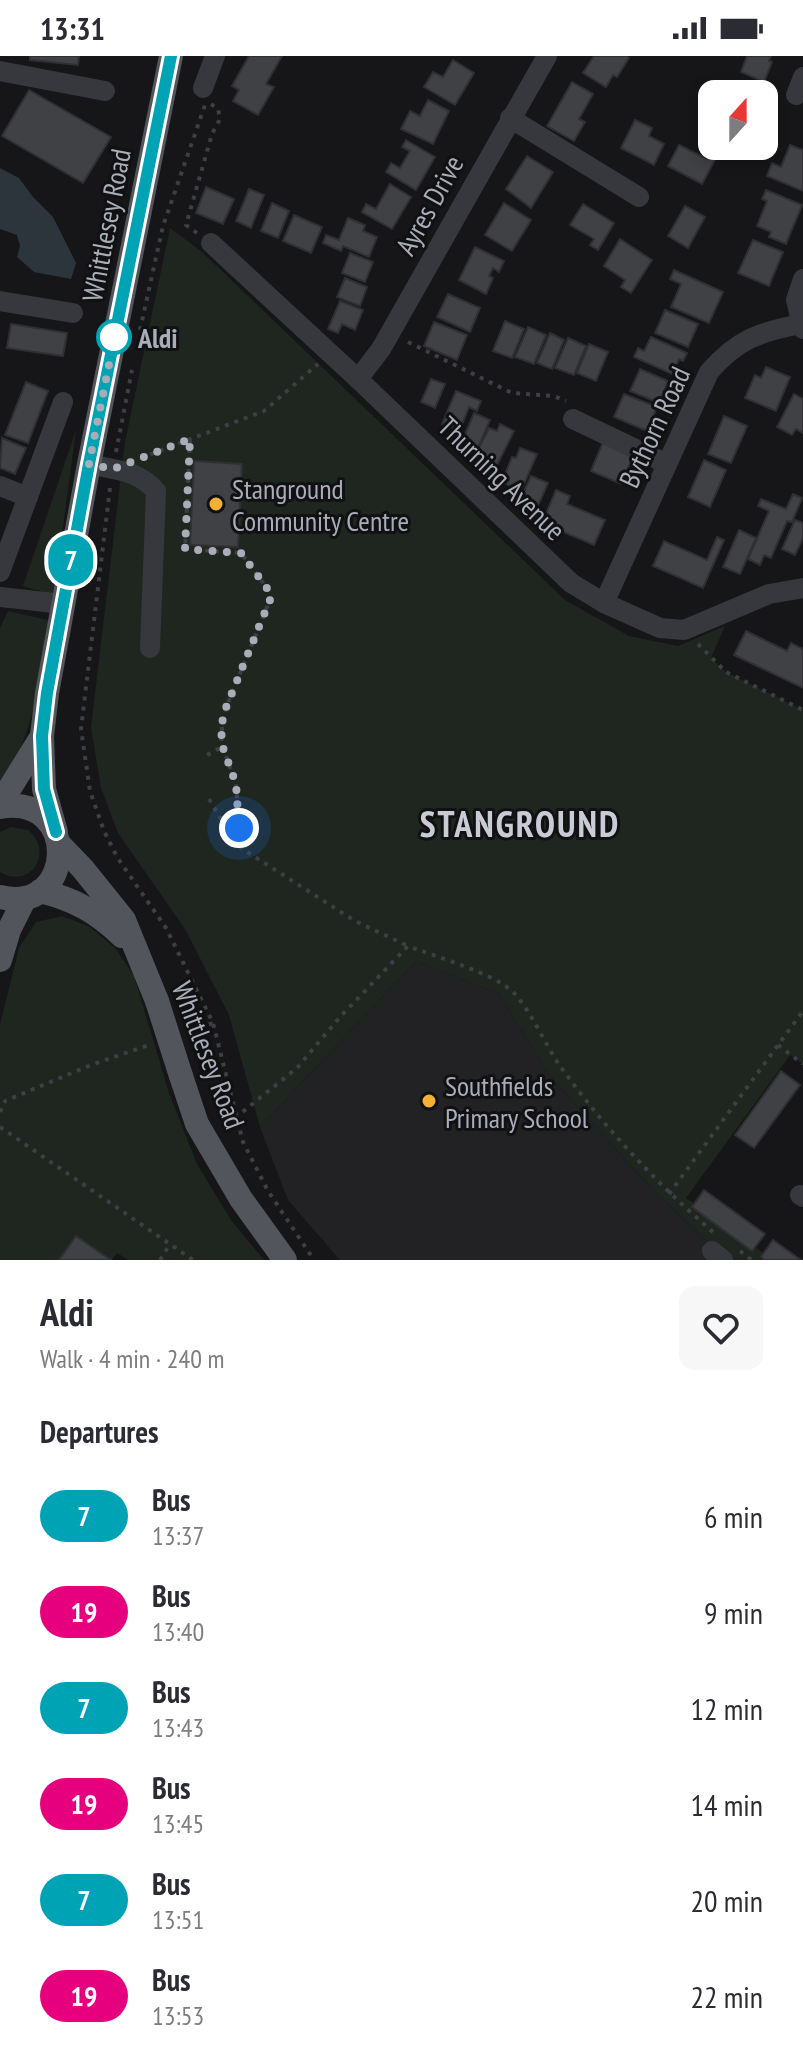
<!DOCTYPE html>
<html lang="en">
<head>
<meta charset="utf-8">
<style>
  :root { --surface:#fff; --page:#f7f7f7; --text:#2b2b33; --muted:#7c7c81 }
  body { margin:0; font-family:"PT Sans Narrow",sans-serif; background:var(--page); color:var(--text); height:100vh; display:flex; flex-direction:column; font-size:30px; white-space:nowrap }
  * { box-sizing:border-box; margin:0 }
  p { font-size:26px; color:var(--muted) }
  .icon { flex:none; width:44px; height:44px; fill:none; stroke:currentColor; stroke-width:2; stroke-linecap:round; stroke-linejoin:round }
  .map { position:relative; height:1204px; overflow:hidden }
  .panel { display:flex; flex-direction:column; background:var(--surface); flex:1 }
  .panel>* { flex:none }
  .badge { padding:0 16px; border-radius:26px; font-size:28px; line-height:52px }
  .needle { width:52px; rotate:21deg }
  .buttons { position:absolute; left:698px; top:24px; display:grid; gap:16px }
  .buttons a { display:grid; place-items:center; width:80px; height:80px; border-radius:16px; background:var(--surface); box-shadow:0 4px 12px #0003; font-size:40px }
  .you { position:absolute; width:40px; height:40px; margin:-20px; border:6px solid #fff; border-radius:50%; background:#1a73e8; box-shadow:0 0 0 12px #1a73e833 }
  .map>.badge { position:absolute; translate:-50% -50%; box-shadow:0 0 0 4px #fff }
  h2 { padding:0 40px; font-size:30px; line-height:72px }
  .round { display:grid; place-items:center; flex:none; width:84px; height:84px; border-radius:16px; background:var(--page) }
  .overview { display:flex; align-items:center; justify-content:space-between; height:136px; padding:0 40px }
  h1 { font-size:38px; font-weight:700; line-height:60px }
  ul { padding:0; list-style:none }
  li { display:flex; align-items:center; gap:24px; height:96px; padding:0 40px }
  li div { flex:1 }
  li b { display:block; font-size:30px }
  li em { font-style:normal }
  li .badge { min-width:88px; font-weight:700; text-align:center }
  .status { display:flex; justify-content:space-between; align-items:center; height:56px; padding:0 40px; background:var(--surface); direction:ltr }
  .status svg { height:22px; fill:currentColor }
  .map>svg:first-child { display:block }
</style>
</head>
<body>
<div class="status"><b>13:31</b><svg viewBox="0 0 49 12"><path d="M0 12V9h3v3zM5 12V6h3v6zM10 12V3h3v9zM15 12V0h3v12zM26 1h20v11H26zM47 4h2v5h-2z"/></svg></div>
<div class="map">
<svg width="803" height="1204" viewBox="0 0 803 1204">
  <rect width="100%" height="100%" fill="#161618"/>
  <polygon fill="#222225" points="416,905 499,938 549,1019 654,1135 707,1185 733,1204 340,1204 288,1144 260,1071"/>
  <g fill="#1e261f">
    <polygon points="170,172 201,195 565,544 629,580 678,590 725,570 711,602 726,616 803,654 803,1008 790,999 686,1142 773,1204 733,1204 707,1185 654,1135 549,1019 499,938 416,905 260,1071 229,959 185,873 118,777 101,732 91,671 125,386"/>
    <polygon points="76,374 54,539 23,530"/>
    <path d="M8 555 52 565C39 620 34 683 0 730V572Z"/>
    <path d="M11 771 28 774C55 797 30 834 0 816V776Z"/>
    <polygon points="62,860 90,871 116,893 134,920 169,1037 197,1108 231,1164 264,1204 128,1204 117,1197 111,1204 76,1180 59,1204 0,1204 0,969 19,892 36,866"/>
  </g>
  <polygon fill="#2c353c" points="0,112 19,122 33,141 53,161 76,207 71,223 34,216 17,201 20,190 17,179 0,173"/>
  <g fill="#404145" stroke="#303034" stroke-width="2">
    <polygon points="30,0 79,0 78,9 30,4"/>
    <polygon points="249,0 282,0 266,28 274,31 258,59 233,45 239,34 232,30"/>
    <polygon points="594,0 627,0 629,2 617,21 613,19 606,31 583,17"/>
    <polygon points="747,0 771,0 769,5 772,6 764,26 741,16"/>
    <polygon points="453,4 474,17 455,49 424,31 433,16 443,21"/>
    <polygon points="572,26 593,38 579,63 585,66 574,85 547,70"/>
    <polygon points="29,34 111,81 83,127 2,80"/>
    <polygon points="428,44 449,55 433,88 401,73 410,55 420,60"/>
    <polygon points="635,64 652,72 649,80 664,88 654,109 621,92"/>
    <polygon points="406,84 435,101 416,134 386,116 391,107 400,112 410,95 402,91"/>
    <polygon points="679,89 707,103 709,99 716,102 702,128 668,110"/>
    <polygon points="790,89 803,94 803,135 767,120 772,107 781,111"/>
    <polygon points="527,100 553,116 531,152 506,133"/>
    <polygon points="390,128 411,141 392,173 362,156 366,148 376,153"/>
    <polygon points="206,131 234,143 223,168 196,157"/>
    <polygon points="249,133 264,139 251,172 236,165"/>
    <polygon points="766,134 802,149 786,188 769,181 771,176 757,170 767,145 762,143"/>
    <polygon points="272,147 289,155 278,182 261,175"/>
    <polygon points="504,147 531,164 512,195 485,179"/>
    <polygon points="583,148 614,167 598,194 590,189 594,183 570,169"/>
    <polygon points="685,150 705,161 688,192 668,180"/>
    <polygon points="294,159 322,171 311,197 283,185"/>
    <polygon points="348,162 365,169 363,175 377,181 369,201 343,190 341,195 323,187 326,179 339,184"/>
    <polygon points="620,183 652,204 631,237 621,231 625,224 604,210"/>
    <polygon points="753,184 783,196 769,230 738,217"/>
    <polygon points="475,191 504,205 499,216 493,212 489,220 493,222 486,238 459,224"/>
    <polygon points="350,197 373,206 365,226 342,217"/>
    <polygon points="674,214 723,236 709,267 671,251 681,228 670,223"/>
    <polygon points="345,222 367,231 360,250 337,241"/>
    <polygon points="448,238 480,252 470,276 437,261"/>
    <polygon points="340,245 363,254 355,274 342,268 338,277 328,273"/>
    <polygon points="665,254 698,268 688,291 655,277"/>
    <polygon points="505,265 524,273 512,302 493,295"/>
    <polygon points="434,266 467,279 457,304 424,290"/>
    <polygon points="11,268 67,277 63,300 7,292"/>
    <polygon points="528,271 546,279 534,308 515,301"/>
    <polygon points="550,277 564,284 552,313 537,307"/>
    <polygon points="651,281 687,297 683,305 679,303 672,318 634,301 638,292 644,295"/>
    <polygon points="568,282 586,290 574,319 555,312"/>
    <polygon points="589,288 608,296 596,325 577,317"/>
    <polygon points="766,311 790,321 776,355 745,342 755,319 761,322"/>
    <polygon points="640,313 668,325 659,347 630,335"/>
    <polygon points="431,323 445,328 435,352 421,346"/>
    <polygon points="26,326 48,335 28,387 5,379"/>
    <polygon points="456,335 481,345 477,355 469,351 459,376 442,368"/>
    <polygon points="624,338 657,351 647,375 614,361"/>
    <polygon points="794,338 803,343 803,377 796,373 792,379 777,371"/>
    <polygon points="474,357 490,364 477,394 461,388"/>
    <polygon points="724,360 747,370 731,407 708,398"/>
    <polygon points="500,368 514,375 495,413 479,404 483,396 478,394 489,372 497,375"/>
    <polygon points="2,382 26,392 15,418 0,412"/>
    <polygon points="603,386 634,399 621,428 591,415"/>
    <polygon points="520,392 537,398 521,435 502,426 512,401 516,402"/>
    <polygon points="704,404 726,414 710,451 688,441"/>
    <polygon points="194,405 242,408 238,491 190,489"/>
    <polygon points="531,420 548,427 537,452 520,444"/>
    <polygon points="556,434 570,440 567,448 605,464 594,489 542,467"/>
    <polygon points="793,438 802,442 792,466 787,465 771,502 764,499 760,509 748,503 769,455 758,450 761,443 786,453"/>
    <polygon points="795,464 803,467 803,482 795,499 782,493"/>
    <polygon points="739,474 756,482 740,518 723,511"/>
    <polygon points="717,481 724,484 703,532 653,510 664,485 707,504"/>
    <polygon points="746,575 787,595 791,587 803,593 803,632 734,599"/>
    <polygon points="781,1015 800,1029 754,1092 735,1079"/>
    <polygon points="704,1134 765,1178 752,1195 692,1151"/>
    <polygon points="76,1180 111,1204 59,1204"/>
    <polygon points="773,1184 801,1204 764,1204 761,1201"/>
  </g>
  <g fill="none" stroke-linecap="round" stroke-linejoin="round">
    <g stroke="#3d3f44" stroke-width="4" stroke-dasharray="4 6" stroke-linecap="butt">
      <polyline points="197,177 186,169 212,78 220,63 218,53 211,48"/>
      <polyline points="140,274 163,170 205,49"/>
      <polyline points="408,286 512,337 554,340 566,345"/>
      <polyline points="190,383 185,493 241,497 272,539 223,659 221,686 236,728 239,772 230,778 241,792 355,865 408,890"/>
      <polyline points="116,396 132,314"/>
      <polyline points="141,402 264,355 318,308"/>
      <polyline points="110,432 81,673 90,735 104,775 117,801 166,872 213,967 243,1086 268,1135 314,1204"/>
      <polyline points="698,588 726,616 803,654"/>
      <polyline points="207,699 222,691"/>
      <polyline points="209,743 230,778"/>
      <polyline points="190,975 213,967"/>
      <polyline points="778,989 803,1008"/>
      <polyline points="0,1056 5,1045 91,1009 149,989"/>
      <path d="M235 1062 297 1012 340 961 408 890C434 900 496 918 514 937 533 958 544 987 560 1010 604 1071 656 1127 713 1176"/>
      <polyline points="0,1071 193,1204"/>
      <polyline points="669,1138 803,955"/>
      <polyline points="740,1195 752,1204"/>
      <polyline points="160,1204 170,1188"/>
    </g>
    <g stroke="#37383d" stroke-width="20">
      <polyline points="0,15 105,35"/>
      <polyline points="203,32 215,0"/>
      <polyline points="796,39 803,21"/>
      <polyline points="510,62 639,141"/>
      <polyline points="211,187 358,323 571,527 604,547 660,572 684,574 769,538 803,532"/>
      <polyline points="803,223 796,244 803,273"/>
      <polyline points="0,245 73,257"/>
      <polyline points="358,323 381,293 547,0"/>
      <polyline points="573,363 667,408"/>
      <path d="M89 408C115 414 138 414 156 435L150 592"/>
      <polyline points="0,430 28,441"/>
      <polyline points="0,516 63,346"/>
      <polyline points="0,541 63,548"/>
      <path d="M604 547 709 316C738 283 759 276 801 268"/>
      <polyline points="800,1139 803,1141"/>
      <polyline points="712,1195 723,1204"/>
    </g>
    <g stroke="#53555c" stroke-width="24">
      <polyline points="0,748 42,680"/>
      <path d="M0 751C81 737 76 860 0 841"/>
      <polyline points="56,776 44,733 42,680 47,637 89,408 171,0"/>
      <polyline points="60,789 83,813 124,864 157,945"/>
      <path d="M40 835C74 843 97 856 122 880"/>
      <polyline points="0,904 9,874 25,842"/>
      <polyline points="181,1020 197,1068 241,1143 285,1204"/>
    </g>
    <polyline stroke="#53555c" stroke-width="24" points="157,945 181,1020"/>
  </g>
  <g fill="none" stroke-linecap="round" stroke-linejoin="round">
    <g stroke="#fff" stroke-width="18">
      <polyline id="line" points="56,776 44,733 42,680 47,637 89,408 171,0"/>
    </g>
    <use href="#line" stroke="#00a3b4" stroke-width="12"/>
    <polyline stroke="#a8adb8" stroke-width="8" stroke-dasharray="0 14.4" points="114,281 116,274 89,408 113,413 190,383 185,493 241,497 272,539 223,659 221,686 236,728 239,772"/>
  </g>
  <circle fill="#fff" stroke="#00a3b4" stroke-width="4" cx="114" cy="281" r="16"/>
  <g fill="#f2b134" stroke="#111113" stroke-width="3">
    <circle cx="216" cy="448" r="8"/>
    <circle cx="429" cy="1045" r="8"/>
  </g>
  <g text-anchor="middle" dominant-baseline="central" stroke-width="6" stroke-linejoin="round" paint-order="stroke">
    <g font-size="28" fill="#a8adb8" stroke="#111113">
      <text transform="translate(429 149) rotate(-61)">Ayres Drive</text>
      <text transform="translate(106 169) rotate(-79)">Whittlesey Road</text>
      <text transform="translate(654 371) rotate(-65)">Bythorn Road</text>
      <text transform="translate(502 422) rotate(44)">Thurning Avenue</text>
      <text transform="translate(209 999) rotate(69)">Whittlesey Road</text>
    </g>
    <g font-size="28" font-weight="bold" fill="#a8adb8" stroke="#111113" text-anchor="start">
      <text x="138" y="281">Aldi</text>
    </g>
    <g font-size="28" fill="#a8adb8" stroke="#111113" text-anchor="start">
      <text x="232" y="432">Stanground<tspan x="232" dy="32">Community Centre</tspan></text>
      <text x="445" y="1029">Southfields<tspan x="445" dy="32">Primary School</tspan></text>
    </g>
    <g font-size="36" font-weight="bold" letter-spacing="2" fill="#c9ccd4" stroke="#111113">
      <text x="520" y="767">STANGROUND</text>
    </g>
  </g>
</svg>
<div class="buttons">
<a><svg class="needle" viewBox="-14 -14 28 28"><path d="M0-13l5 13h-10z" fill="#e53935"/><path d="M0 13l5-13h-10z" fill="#7c7c81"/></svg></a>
</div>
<div class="you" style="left:239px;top:772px"></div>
<b class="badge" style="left:71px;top:504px;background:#00a3b4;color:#fff">7</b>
</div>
<section class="panel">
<div class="overview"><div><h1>Aldi</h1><p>Walk · 4 min · 240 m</p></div><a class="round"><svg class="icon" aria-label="heart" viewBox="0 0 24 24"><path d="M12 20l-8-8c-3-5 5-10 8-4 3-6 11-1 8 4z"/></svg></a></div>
<h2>Departures</h2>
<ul>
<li><span class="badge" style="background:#00a3b4;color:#fff">7</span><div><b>Bus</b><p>13:37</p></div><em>6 min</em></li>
<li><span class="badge" style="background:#e6007e;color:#fff">19</span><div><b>Bus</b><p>13:40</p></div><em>9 min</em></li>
<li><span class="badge" style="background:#00a3b4;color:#fff">7</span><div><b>Bus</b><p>13:43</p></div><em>12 min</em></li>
<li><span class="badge" style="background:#e6007e;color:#fff">19</span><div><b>Bus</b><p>13:45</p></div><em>14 min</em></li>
<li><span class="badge" style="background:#00a3b4;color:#fff">7</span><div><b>Bus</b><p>13:51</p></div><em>20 min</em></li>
<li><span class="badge" style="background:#e6007e;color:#fff">19</span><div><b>Bus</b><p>13:53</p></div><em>22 min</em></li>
</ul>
</section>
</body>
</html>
